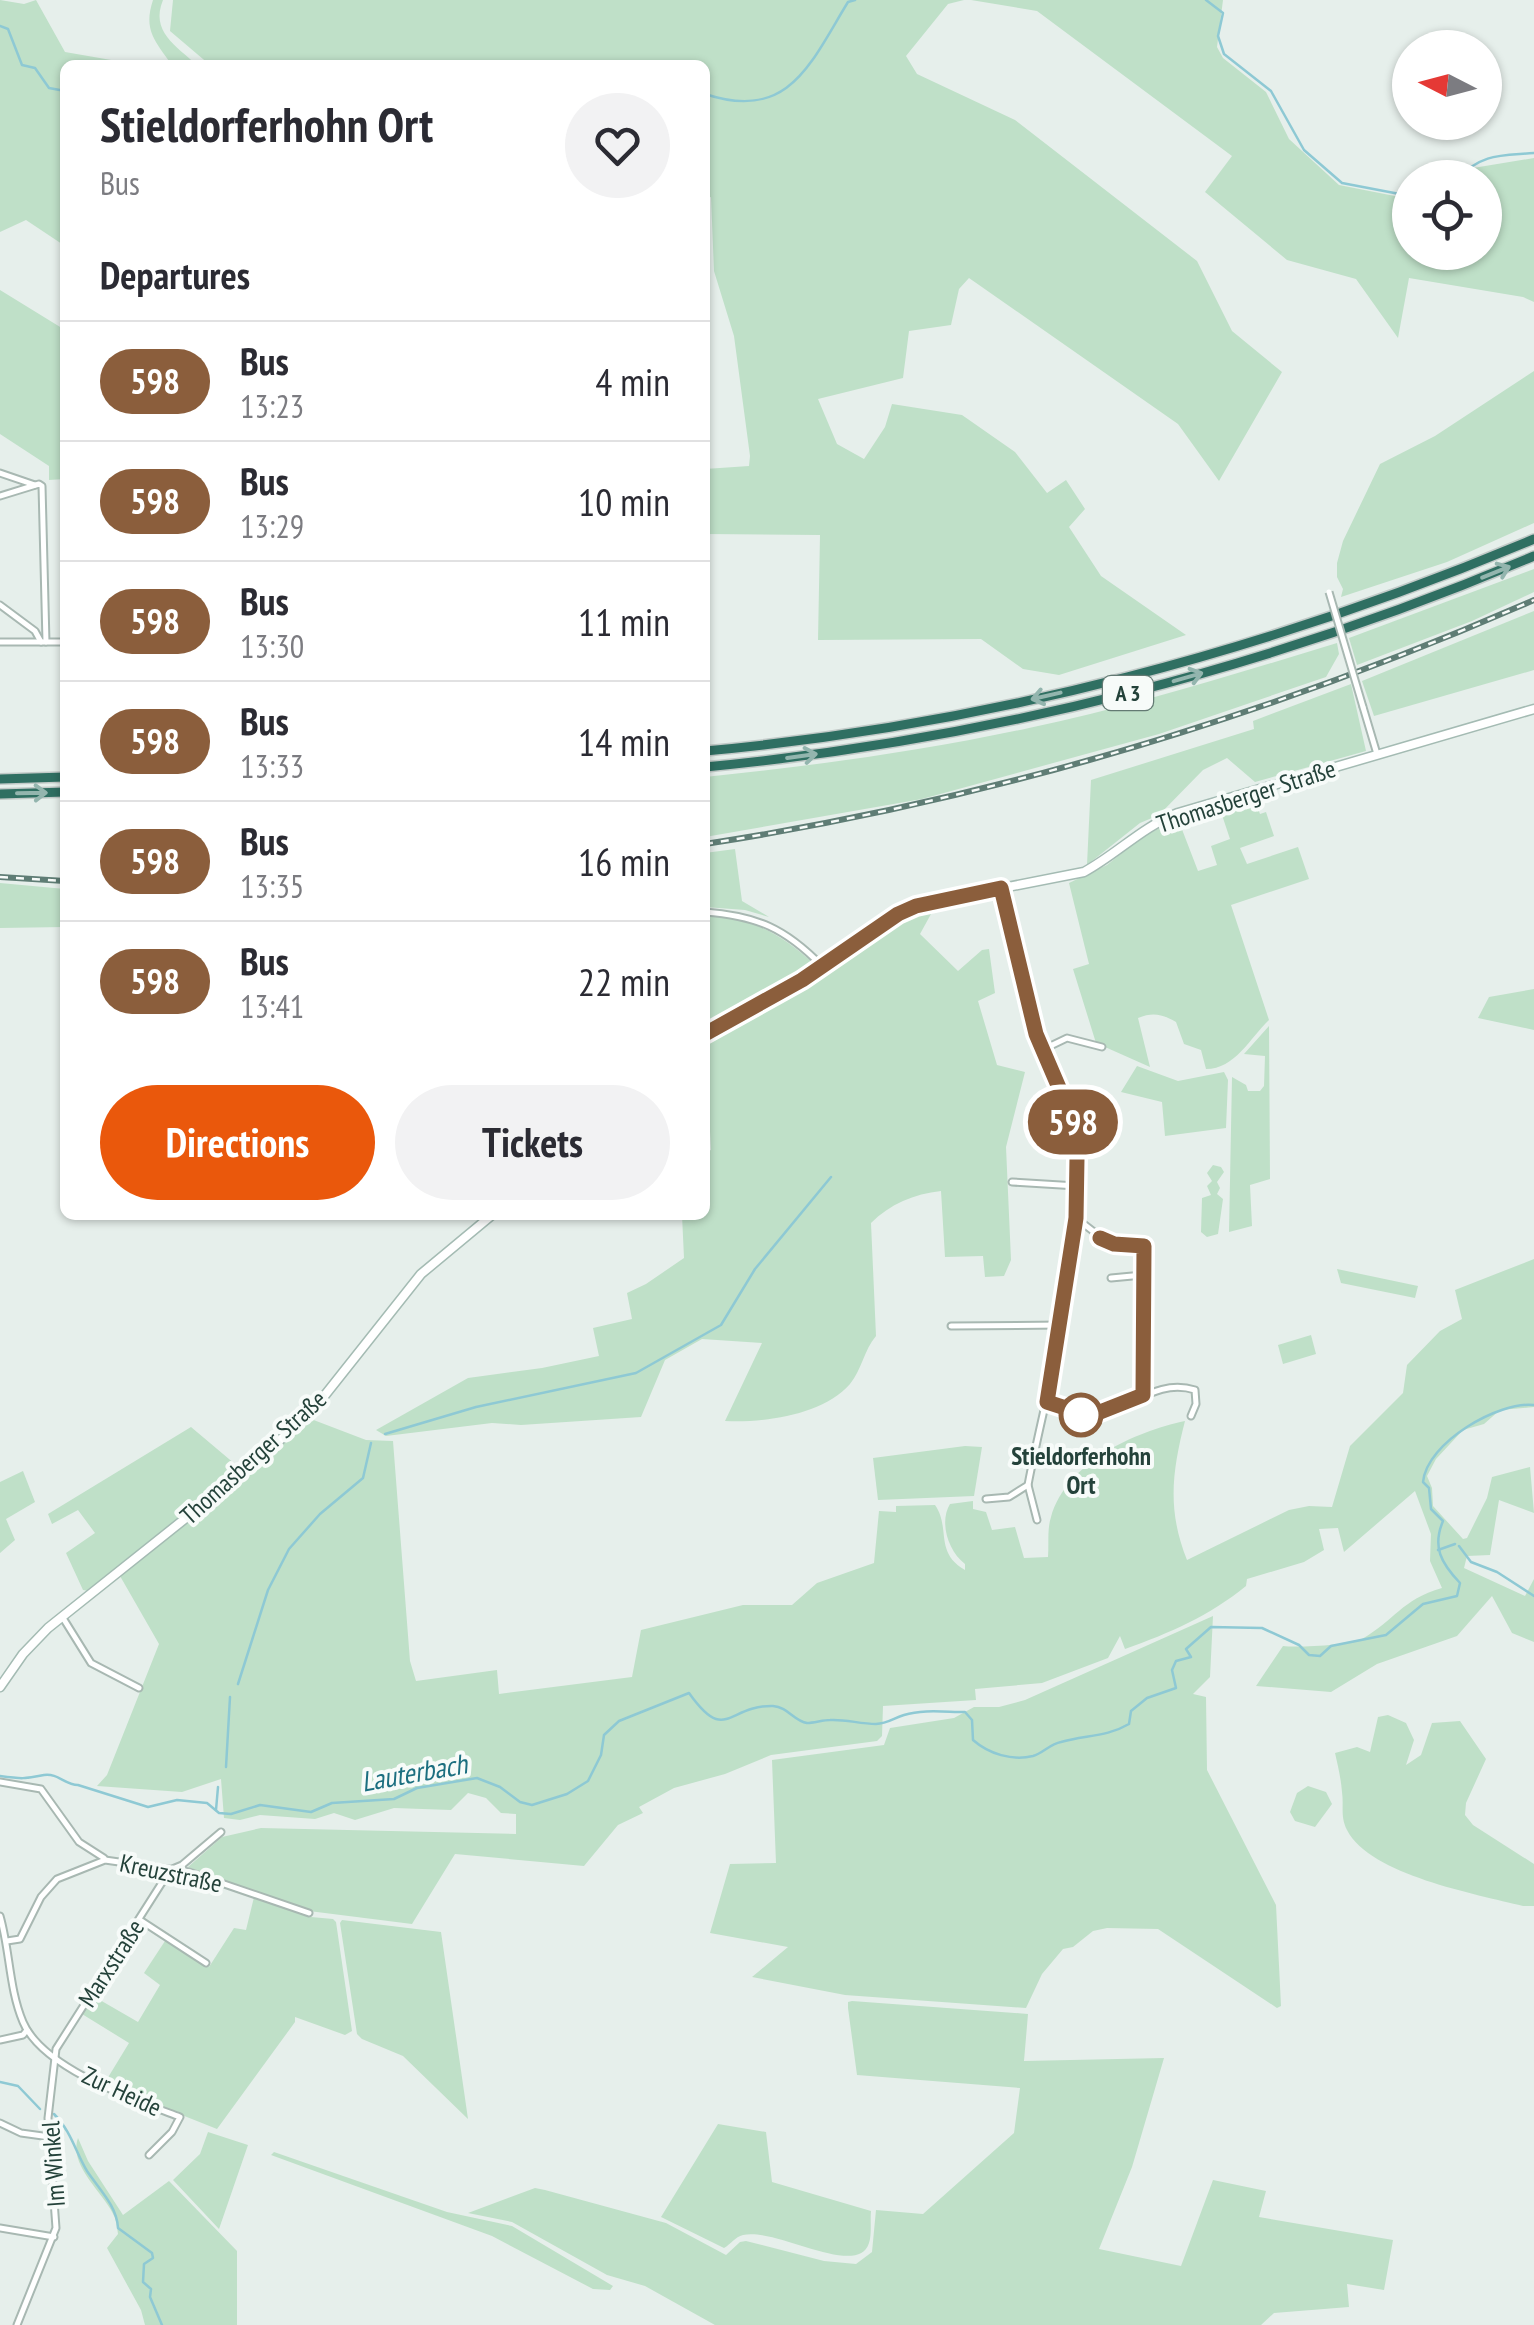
<!DOCTYPE html>
<html lang="en">
<head>
<meta charset="utf-8">
<style>
  :root { --surface:#fff; --page:#f2f2f3; --text:#2b2b33; --muted:#7c7c81; --line:#e1e1e2; --accent:#ea580c }
  body { margin:0; font-family:"PT Sans Narrow",sans-serif; background:var(--page); color:var(--text); height:100vh; display:flex; flex-direction:column; font-size:38px; white-space:nowrap }
  * { box-sizing:border-box; margin:0 }
  p { font-size:32px; color:var(--muted) }
  .icon { flex:none; width:55px; height:55px; fill:none; stroke:currentColor; stroke-width:2; stroke-linecap:round; stroke-linejoin:round }
  .map { position:relative; flex:1; overflow:hidden }
  .sheet { position:absolute; left:60px; top:60px; width:650px; height:1160px; display:flex; flex-direction:column; background:var(--surface); border-radius:15px; box-shadow:0 2px 8px #0004 }
  .sheet>* { flex:none }
  .badge { padding:0 20px; border-radius:32px; font-size:35px; line-height:65px }
  .needle { width:65px; rotate:276deg }
  .fabs { position:absolute; left:1392px; top:30px; display:grid; gap:20px }
  .fabs a { display:grid; place-items:center; width:110px; height:110px; border-radius:50%; background:var(--surface); box-shadow:0 2px 8px #0004; font-size:50px }
  .map>.badge { position:absolute; translate:-50% -50%; box-shadow:0 0 0 5px #fff }
  h2 { padding:0 40px; font-size:38px; line-height:90px }
  .round { display:grid; place-items:center; flex:none; width:105px; height:105px; border-radius:52px; background:var(--page) }
  .head { display:flex; align-items:center; justify-content:space-between; height:170px; padding:0 40px }
  h1 { font-size:48px; font-weight:700; line-height:75px }
  .cta { display:flex; gap:20px; margin-top:auto; padding:20px 40px }
  .cta a { flex:1; height:115px; border-radius:60px; background:var(--accent); color:#fff; font-size:40px; font-weight:700; line-height:115px; text-align:center }
  .cta a+a { background:var(--page); color:var(--text) }
  ul { padding:0; list-style:none }
  li { display:flex; align-items:center; gap:30px; height:120px; padding:0 40px; border-top:2px solid var(--line) }
  li div { flex:1 }
  li b { display:block; font-size:38px }
  li em { font-style:normal }
  li .badge { min-width:110px; font-weight:700; text-align:center }
  .map>svg:first-child { display:block }
</style>
</head>
<body>
<div class="map">
<svg width="1534" height="2325" viewBox="0 0 1534 2325">
  <rect width="100%" height="100%" fill="#e6efeb"/>
  <g fill="#bfe0c8">
    <polygon points="0,0 24,4 36,0 65,52 140,65 65,65 65,246 26,220 0,232"/>
    <path d="M153 0H163C150 31 176 46 197 65H172C155 41 143 30 153 0Z"/>
    <polygon points="173,0 964,0 948,4 906,56 917,74 1015,120 1197,261 1232,331 1282,372 1219,481 1178,424 969,278 959,289 951,325 909,331 903,378 818,399 837,444 864,459 885,427 892,404 962,415 1015,452 1047,493 1066,480 1085,509 1069,527 1101,576 1186,635 1059,675 1023,669 981,639 818,640 820,535 705,534 705,469 749,466 750,456 734,336 714,271 711,197 705,199 705,65 210,65 170,31"/>
    <polygon points="971,0 1223,0 1217,47 1223,58 1266,92 1289,139 1339,185 1410,199 1410,252 1485,252 1485,178 1461,177 1473,168 1534,158 1534,302 1523,297 1409,278 1398,338 1356,279 1287,260 1205,192 1232,156 1037,11"/>
    <polygon points="0,290 65,330 65,479 49,480 49,466 0,434"/>
    <polygon points="1534,371 1534,523 1447,562 1341,597 1343,589 1337,577 1337,563 1343,541 1380,464 1435,436"/>
    <polygon points="1534,569 1534,592 1472,621 1357,665 1349,638"/>
    <polygon points="1534,611 1534,670 1374,716 1362,681"/>
    <path d="M1337 643 1339 654 1326 677 1159 734 922 799 705 837V777C813 766 922 751 1029 728 1133 706 1235 674 1337 643Z"/>
    <polygon points="1351,684 1366,751 1255,782 1227,758 1203,770 1159,815 1140,823 1087,865 1091,780 1254,729 1253,721"/>
    <path d="M1254 799 1260 814 1266 812 1274 836 1240 848 1247 864 1298 847 1309 879 1231 905 1269 1020C1250 1038 1235 1069 1206 1069L1201 1050 1184 1044 1176 1022C1162 1014 1153 1012 1138 1018L1150 1067 1096 1043 1073 969 1089 964 1069 883 1107 865 1142 837 1178 819 1198 871 1217 865 1211 846 1230 839 1220 809Z"/>
    <polygon points="735,849 742,901 769,917 745,910 705,907 705,853"/>
    <polygon points="0,883 65,889 65,927 0,928"/>
    <path d="M943 908 931 914 920 934 958 971 982 950 989 949 995 993 978 1001 997 1065 1025 1072 1006 1147 1011 1260 1004 1276 985 1277 983 1256 945 1257 941 1191C914 1194 890 1204 871 1223L876 1336C864 1350 862 1369 850 1384 823 1415 764 1423 725 1421L762 1343 702 1339 665 1360 641 1417 521 1425 492 1423 386 1436 376 1430 468 1378 542 1368 599 1356 593 1328 632 1319 627 1293 646 1284 684 1258 682 1215H705V1152L711 1150 705 1039 771 1002 898 919Z"/>
    <path d="M705 916C751 917 778 932 812 962V969L705 1030Z"/>
    <polygon points="1534,989 1534,1030 1478,1018 1489,997"/>
    <polygon points="1269,1026 1270,1179 1250,1185 1252,1226 1229,1232 1232,1077 1246,1085 1248,1091 1260,1091 1264,1086 1265,1056 1244,1054"/>
    <polygon points="1137,1066 1178,1081 1224,1072 1228,1080 1226,1128 1165,1136 1162,1102 1121,1092"/>
    <polygon points="1213,1165 1221,1167 1224,1172 1217,1182 1220,1188 1217,1194 1223,1199 1218,1234 1207,1237 1201,1232 1202,1198 1211,1195 1207,1186 1212,1181 1207,1173"/>
    <path d="M1534 1259V1407L1500 1410 1484 1424 1463 1430 1436 1459 1427 1476 1432 1488 1433 1506 1463 1539 1467 1538 1487 1498 1492 1477 1530 1467 1534 1513 1499 1500 1490 1555 1467 1556 1464 1568 1525 1596 1534 1579V1642L1512 1633 1492 1596 1457 1636 1377 1664 1331 1692 1256 1686 1283 1646C1296 1648 1353 1645 1362 1639 1395 1620 1401 1600 1442 1588L1430 1561 1431 1534 1415 1491 1344 1552 1338 1528 1319 1529 1324 1550 1304 1562 1247 1579 1246 1586C1209 1616 1170 1633 1125 1649L1120 1636 1108 1658 1042 1683 975 1689 976 1700 883 1706 882 1736 877 1741 771 1755 725 1774 674 1788 639 1807 643 1813 618 1825 584 1866 455 1854 412 1924 309 1911 188 1867 222 1837 261 1828 516 1834V1814L501 1813 486 1798 468 1793 451 1810 394 1808 355 1820 334 1813 315 1819 260 1815 240 1820 224 1818 221 1779 182 1792 97 1786 107 1775 159 1644 120 1576 311 1419 366 1440 393 1441 410 1661 416 1681 497 1670 499 1694 632 1677 641 1630 743 1605H792L817 1583 874 1563 879 1511 896 1512V1506L935 1505C951 1528 934 1552 965 1570V1564C948 1551 939 1522 950 1504L973 1501V1509L986 1512 992 1530 1015 1527 1024 1558 1048 1557C1049 1544 1047 1529 1051 1517 1067 1462 1134 1432 1185 1421 1172 1472 1167 1510 1187 1560L1289 1510 1309 1506 1332 1507 1350 1446 1403 1393 1407 1365 1440 1331 1462 1319 1455 1290Z"/>
    <polygon points="1337,1269 1418,1286 1415,1298 1341,1283"/>
    <polygon points="1311,1335 1316,1354 1283,1364 1278,1345"/>
    <polygon points="191,1427 242,1470 89,1591 83,1590 66,1553 95,1533 78,1510 52,1524 48,1514"/>
    <polygon points="965,1446 982,1447 974,1496 878,1500 873,1458"/>
    <polygon points="23,1471 35,1502 6,1519 15,1540 0,1553 0,1482"/>
    <polygon points="1213,1616 1210,1677 1193,1694 1206,1697 1207,1770 1276,1905 1281,2006 1277,2008 1158,1929 1107,1928 1093,1931 1073,1947 1063,1949 1042,1974 1026,2008 845,1995 752,1977 788,1947 710,1933 730,1864 776,1863 772,1760 884,1745 890,1728 954,1718 974,1707 999,1707 1025,1700"/>
    <path d="M1388 1715 1406 1723 1414 1740 1406 1765 1421 1755 1432 1723 1460 1721 1486 1759 1466 1803 1465 1815 1473 1825 1534 1864V1906H1523C1476 1894 1370 1875 1347 1830 1340 1816 1344 1806 1342 1792 1341 1779 1338 1766 1335 1753L1357 1747 1370 1752 1378 1717Z"/>
    <polygon points="1308,1786 1326,1792 1332,1804 1315,1827 1295,1821 1290,1812 1297,1793"/>
    <polygon points="255,1893 311,1917 333,1919 336,1922 352,2031 345,2035 295,2017 295,2022 217,2129 104,2084 129,2043 82,2014 93,1996 138,2022 160,1985 144,1973 165,1941 209,1967 234,1928 246,1930"/>
    <polygon points="342,1920 441,1932 468,2119 403,2056 362,2039 357,2034 340,1923"/>
    <polygon points="852,2001 1028,2014 1024,2061 1164,2058 1132,2167 1099,2249 1181,2266 1213,2180 1266,2191 1259,2217 1393,2240 1384,2290 1347,2284 1349,2307 1274,2313 1261,2325 715,2325 645,2286 607,2275 512,2222 468,2213 535,2188 545,2190 666,2223 726,2255 740,2242 746,2241 824,2261 856,2264 872,2252 876,2210 923,2214 1014,2133 1020,2088 857,2075 848,2008 848,2002"/>
    <path d="M718 2124 766 2132 772 2182 871 2211C870 2220 872 2234 869 2243 858 2279 776 2227 743 2235 735 2237 731 2244 724 2248L661 2217Z"/>
    <polygon points="208,2132 248,2145 219,2229 173,2180 200,2154"/>
    <path d="M78 2138 88 2161 123 2215 169 2181 237 2251V2325H145L141 2310 107 2248 118 2234C117 2228 117 2223 115 2218 105 2193 68 2167 78 2138Z"/>
    <polygon points="274,2152 447,2212 512,2226 613,2286 610,2290 593,2289 492,2236 271,2155"/>
  </g>
  <g fill="none" stroke-linecap="round" stroke-linejoin="round">
    <g stroke="#8ec9d4" stroke-width="2.5">
      <polyline points="1206,0 1223,13 1218,36 1224,54 1271,91 1304,150 1342,183 1410,196"/>
      <polyline points="0,26 8,29 22,65 35,68 49,88 65,91"/>
      <path d="M705 94C789 122 810 64 848 2L855 0"/>
      <path d="M1457 178C1485 153 1498 156 1534 153"/>
      <polyline points="385,1434 476,1407 636,1373 721,1325 755,1269 831,1177"/>
      <polyline points="1459,1546 1471,1562 1497,1572 1534,1596"/>
      <polyline points="1438,1550 1455,1544"/>
      <polyline points="238,1684 268,1590 289,1549 320,1514 363,1478 371,1443"/>
      <polyline points="226,1767 230,1697"/>
      <path d="M0 1776C22 1779 24 1779 44 1775 58 1773 65 1785 78 1785L148 1807 177 1800 207 1803 219 1813 231 1814 260 1805 311 1812 332 1803 394 1799 417 1788 477 1778 500 1787 520 1802 532 1805 567 1794 588 1781 601 1755 604 1735 619 1721 689 1693C726 1745 727 1705 773 1706 788 1707 794 1721 807 1723 814 1723 823 1720 830 1720 845 1719 860 1724 876 1724 887 1724 894 1718 904 1715 923 1709 945 1712 965 1712L972 1720 973 1740C989 1754 1012 1761 1033 1756 1043 1753 1050 1744 1061 1742 1085 1735 1107 1737 1129 1724L1131 1711 1147 1698 1176 1688 1172 1670 1176 1661 1191 1657 1186 1649 1211 1627 1262 1628 1299 1645 1309 1655 1320 1656 1331 1646 1386 1635 1423 1604 1457 1596 1460 1583C1441 1563 1432 1547 1443 1521L1431 1509 1429 1488 1423 1482C1427 1442 1499 1401 1534 1405"/>
      <polyline points="216,1810 218,1787"/>
      <polyline points="0,2082 18,2086 40,2109"/>
      <path d="M54 2114C71 2131 76 2153 87 2171 99 2189 117 2206 118 2228L152 2253 153 2258 144 2264 143 2282 151 2289 150 2297 162 2325"/>
    </g>
    <g stroke="#a8b8b2" stroke-width="9">
      <g id="minor">
        <polyline points="0,473 35,485"/>
        <polyline points="0,496 39,484 42,486 46,642"/>
        <polyline points="0,605 35,631 41,642"/>
        <polyline points="0,642 65,642"/>
        <polyline points="1363,707 1377,754"/>
        <path d="M705 912C757 916 785 928 822 966"/>
        <polyline points="1042,1050 1067,1038 1102,1047"/>
        <polyline points="1012,1182 1077,1186"/>
        <polyline points="1076,1218 1107,1242 1144,1246 1143,1395"/>
        <polyline points="1111,1278 1143,1275"/>
        <polyline points="951,1326 1062,1325"/>
        <path d="M1048 1403C1062 1408 1079 1418 1095 1415 1130 1410 1156 1378 1195 1390L1196 1404 1191 1416"/>
        <polyline points="1028,1485 1037,1520"/>
        <path d="M986 1499 1009 1497 1028 1485C1049 1373 1095 1235 1073 1121 1067 1092 1047 1065 1037 1037 1019 990 1013 936 1001 888"/>
        <polyline points="63,1618 91,1663 139,1688"/>
        <polyline points="0,1782 41,1789 79,1842 104,1858"/>
        <path d="M0 1916C10 1951 9 1989 23 2022 43 2069 135 2100 180 2117L172 2132 149 2155"/>
        <polyline points="140,1920 206,1963"/>
        <polyline points="7,1941 20,1939 41,1897 57,1879 105,1860 189,1872 309,1913"/>
        <polyline points="0,2040 23,2035 27,2030"/>
        <polyline points="0,2123 21,2133 50,2137"/>
        <polyline points="0,2228 54,2237"/>
        <polyline points="17,2325 56,2228 48,2118 56,2049 170,1870 182,1865 221,1832"/>
      </g>
    </g>
    <g stroke="#a4bbb3" stroke-width="11">
      <g id="secondary">
        <path d="M705 1034 802 979 897 914 916 905 1084 872C1117 854 1142 827 1178 813L1534 709"/>
        <polyline points="0,1687 23,1654 48,1628 236,1478 310,1414 421,1274 492,1215"/>
      </g>
    </g>
    <g stroke="#c2cac8" stroke-width="12">
      <g id="motorway">
        <path d="M705 751C990 725 1271 650 1534 539"/>
        <path d="M705 767C989 740 1271 668 1534 556"/>
        <polyline points="0,779 65,777"/>
        <polyline points="0,794 65,792"/>
      </g>
    </g>
    <use href="#minor" stroke="#fff" stroke-width="5"/>
    <use href="#secondary" stroke="#fff" stroke-width="8"/>
    <use href="#motorway" stroke="#2f6f62" stroke-width="9"/>
    <g stroke="#5f7d75" stroke-width="6">
      <g id="rail">
        <path d="M705 844C991 800 1269 716 1534 600"/>
        <polyline points="0,877 65,881"/>
      </g>
    </g>
    <use href="#rail" stroke="#f7fbf9" stroke-width="2.5" stroke-dasharray="8" stroke-linecap="butt"/>
    <g stroke="#a8b8b2" stroke-width="9" stroke-linecap="butt">
      <polyline id="minor-bridge" points="1329,592 1363,707"/>
    </g>
    <use href="#minor-bridge" stroke="#fff" stroke-width="5"/>
  </g>
  <defs><path id="oneway-shaft" d="M-6 0H5M1.5-3L5.5 0L1.5 3" fill="none" stroke-width="1.6" stroke-linecap="round" stroke-linejoin="round" transform="scale(2.5)"/></defs>
  <g stroke="#93b5ae">
    <use href="#oneway-shaft" transform="translate(1496 572) rotate(-22)"/>
    <use href="#oneway-shaft" transform="translate(1188 677) rotate(-16)"/>
    <use href="#oneway-shaft" transform="translate(1046 696) rotate(167)"/>
    <use href="#oneway-shaft" transform="translate(802 756) rotate(-8)"/>
    <use href="#oneway-shaft" transform="translate(32 793) rotate(-1)"/>
  </g>
  <g fill="none" stroke-linecap="round" stroke-linejoin="round">
    <g stroke="#fff" stroke-width="22">
      <polyline id="line" points="705,1034 802,980 898,914 916,906 1001,888 1036,1034 1072,1118 1077,1158 1076,1218 1047,1402 1090,1416 1143,1395 1144,1246 1114,1244 1100,1238"/>
    </g>
    <use href="#line" stroke="#8b5e3c" stroke-width="15"/>
  </g>
  <circle fill="#fff" stroke="#8b5e3c" stroke-width="5" cx="1081" cy="1415" r="20"/>
  <g text-anchor="middle" dominant-baseline="central" stroke-width="8" stroke-linejoin="round" paint-order="stroke">
    <rect fill="#f7fbf9" stroke="#637a73" stroke-width="2.5" x="1103" y="676" width="50" height="34" rx="8"/>
    <g font-size="22" font-weight="bold" fill="#24423a">
      <text x="1128" y="693">A 3</text>
    </g>
    <g font-size="25" fill="#24423a" stroke="#f7fbf9">
      <text transform="translate(1246 796) rotate(-18)">Thomasberger Straße</text>
      <text transform="translate(253 1457) rotate(-42)">Thomasberger Straße</text>
      <text transform="translate(171 1873) rotate(12)">Kreuzstraße</text>
      <text transform="translate(111 1963) rotate(-57)">Marxstraße</text>
      <text transform="translate(122 2091) rotate(25)">Zur Heide</text>
      <text transform="translate(53 2164) rotate(-94)">Im Winkel</text>
    </g>
    <g font-size="25" font-weight="bold" fill="#24423a" stroke="#f7fbf9">
      <text x="1081" y="1456">Stieldorferhohn<tspan x="1081" dy="29">Ort</tspan></text>
    </g>
    <g font-size="28" font-style="italic" fill="#1c6f80" stroke="#f7fbf9">
      <text transform="translate(414 1772) rotate(-10)">Lauterbach</text>
    </g>
  </g>
</svg>
<div class="fabs">
<a><svg class="needle" viewBox="-14 -14 28 28"><path d="M0-13l5 13h-10z" fill="#e53935"/><path d="M0 13l5-13h-10z" fill="#7c7c81"/></svg></a>
<a><svg class="icon" aria-label="locate" viewBox="0 0 24 24"><circle cx="12" cy="12" r="6"/><path d="M12 2v4M12 18v4M2 12h4M18 12h4"/></svg></a>
</div>
<b class="badge" style="left:1073px;top:1122px;background:#8b5e3c;color:#fff">598</b>
<section class="sheet">
<div class="head"><div><h1>Stieldorferhohn Ort</h1><p>Bus</p></div><a class="round"><svg class="icon" aria-label="heart" viewBox="0 0 24 24"><path d="M12 20l-8-8c-3-5 5-10 8-4 3-6 11-1 8 4z"/></svg></a></div>
<h2>Departures</h2>
<ul>
<li><span class="badge" style="background:#8b5e3c;color:#fff">598</span><div><b>Bus</b><p>13:23</p></div><em>4 min</em></li>
<li><span class="badge" style="background:#8b5e3c;color:#fff">598</span><div><b>Bus</b><p>13:29</p></div><em>10 min</em></li>
<li><span class="badge" style="background:#8b5e3c;color:#fff">598</span><div><b>Bus</b><p>13:30</p></div><em>11 min</em></li>
<li><span class="badge" style="background:#8b5e3c;color:#fff">598</span><div><b>Bus</b><p>13:33</p></div><em>14 min</em></li>
<li><span class="badge" style="background:#8b5e3c;color:#fff">598</span><div><b>Bus</b><p>13:35</p></div><em>16 min</em></li>
<li><span class="badge" style="background:#8b5e3c;color:#fff">598</span><div><b>Bus</b><p>13:41</p></div><em>22 min</em></li>
</ul>
<div class="cta"><a>Directions</a><a>Tickets</a></div>
</section>
</div>
</body>
</html>
